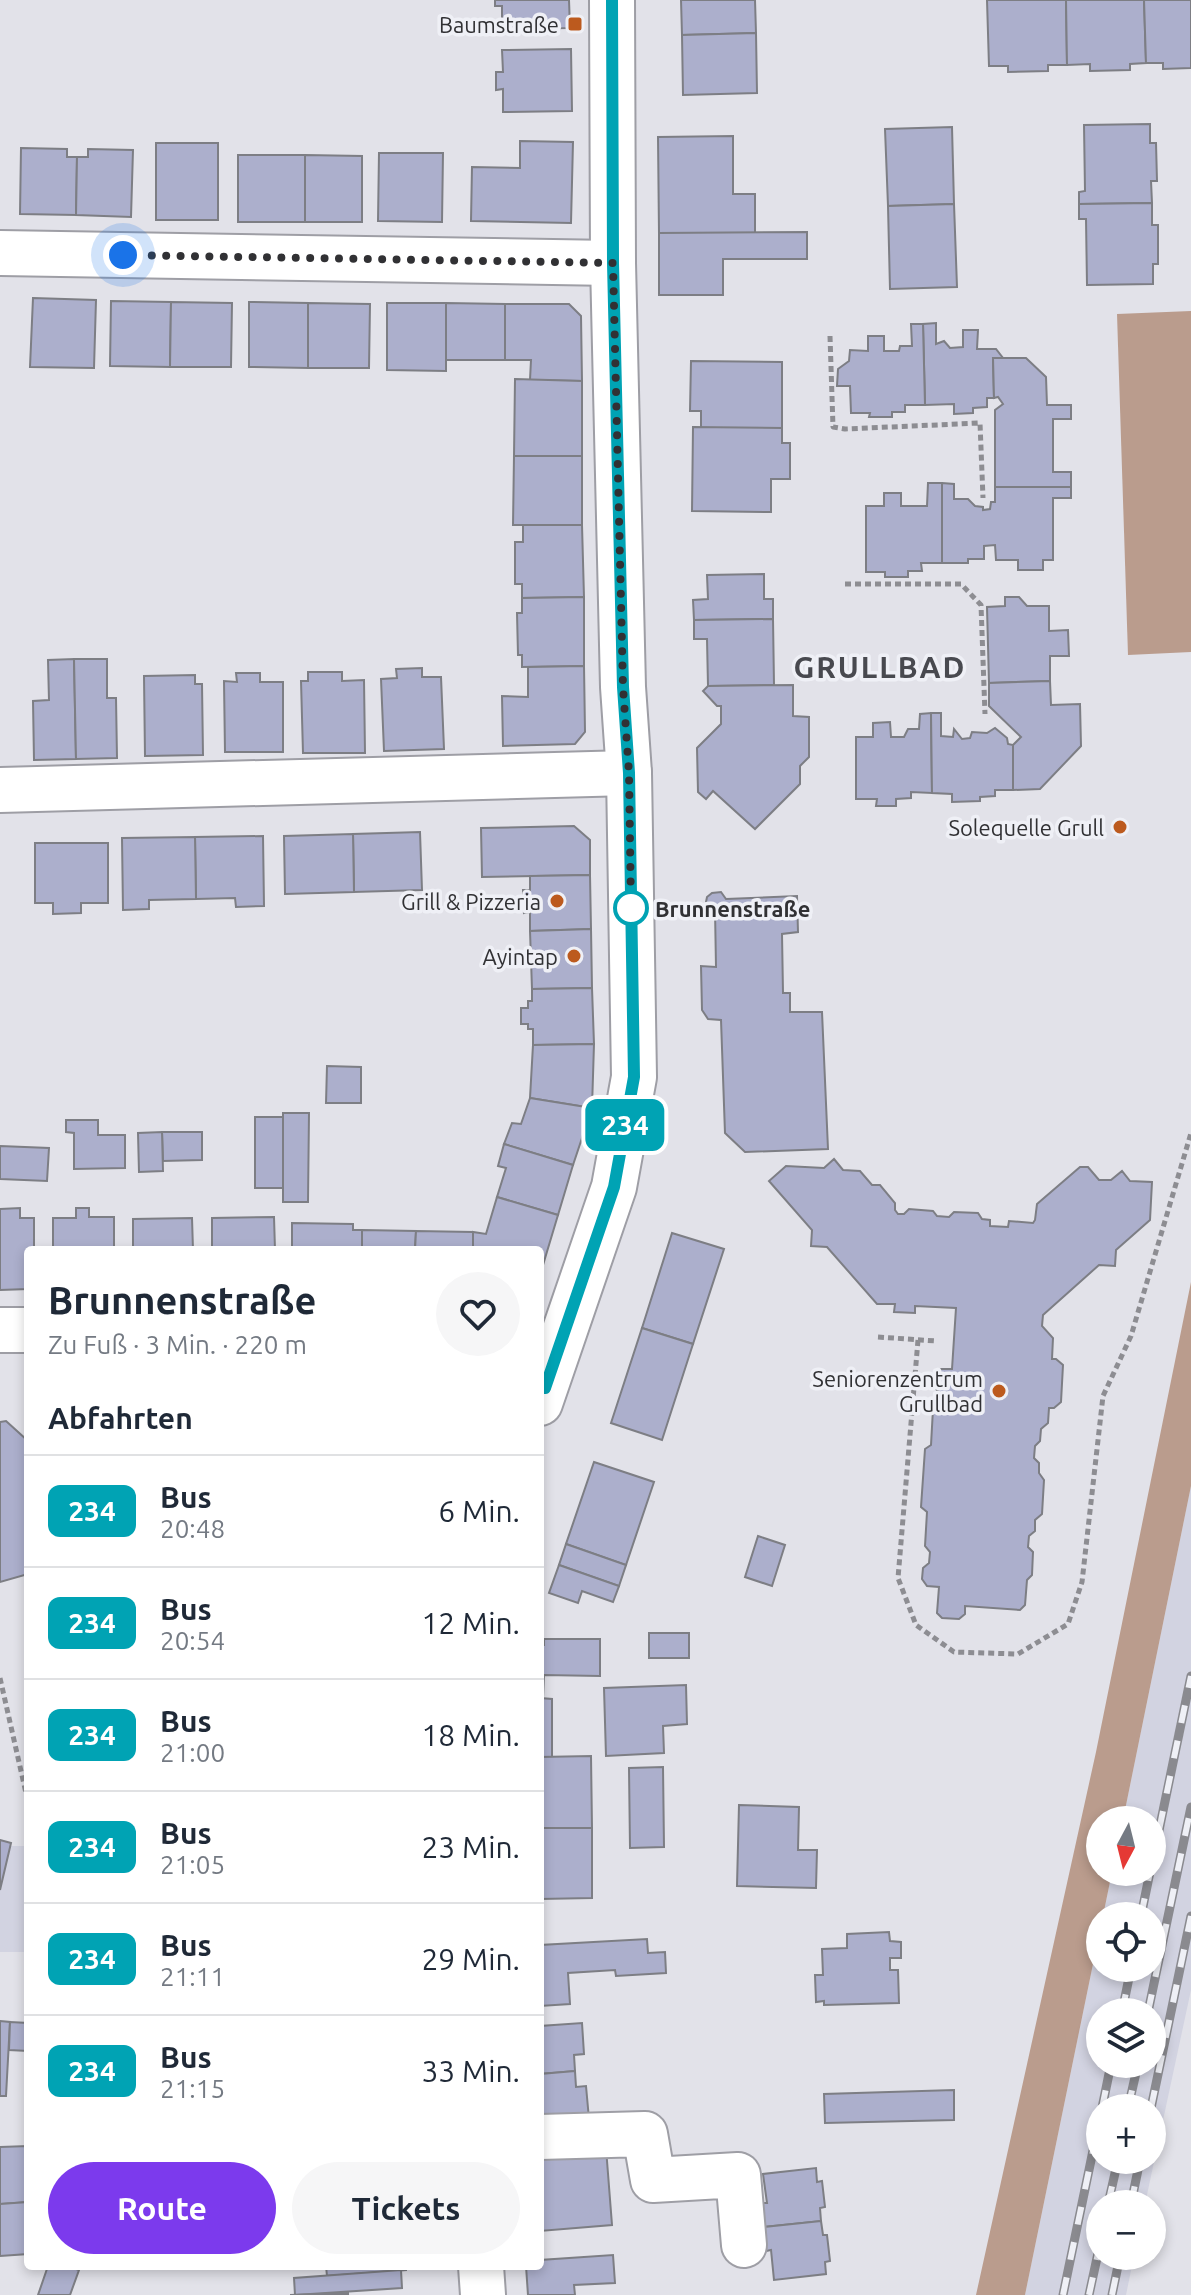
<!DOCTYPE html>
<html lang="de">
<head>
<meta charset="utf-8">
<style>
  :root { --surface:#fff; --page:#f6f6f7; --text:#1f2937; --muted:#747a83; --line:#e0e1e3; --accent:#7c3aed }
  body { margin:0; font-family:Ubuntu,sans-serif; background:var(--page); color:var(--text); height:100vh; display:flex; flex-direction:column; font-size:30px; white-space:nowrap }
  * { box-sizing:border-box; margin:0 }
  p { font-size:26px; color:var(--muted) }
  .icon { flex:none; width:44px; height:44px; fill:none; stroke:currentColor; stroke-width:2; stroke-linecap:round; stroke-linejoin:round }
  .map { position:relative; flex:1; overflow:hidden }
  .details { position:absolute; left:24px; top:1246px; width:520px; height:1024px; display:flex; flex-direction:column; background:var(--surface); border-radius:8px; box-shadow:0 4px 12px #0003 }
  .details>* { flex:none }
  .badge { padding:0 16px; border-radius:12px; font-size:28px; line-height:52px }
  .needle { width:52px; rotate:187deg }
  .controls { position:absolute; left:1086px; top:1806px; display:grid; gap:16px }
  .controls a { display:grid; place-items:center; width:80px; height:80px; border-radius:50%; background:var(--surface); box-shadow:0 4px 12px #0003; font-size:40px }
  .you { position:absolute; width:40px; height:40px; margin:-20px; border:6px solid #fff; border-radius:50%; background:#1a73e8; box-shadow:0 0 0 12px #1a73e833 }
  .map>.badge { position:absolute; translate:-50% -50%; box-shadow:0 0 0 4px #fff }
  h2 { padding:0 24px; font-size:30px; line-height:72px }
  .round { display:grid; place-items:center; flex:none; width:84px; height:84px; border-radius:42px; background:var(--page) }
  .overview { display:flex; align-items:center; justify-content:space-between; height:136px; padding:0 24px }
  h1 { font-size:38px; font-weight:700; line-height:60px }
  .action { display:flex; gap:16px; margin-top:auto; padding:16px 24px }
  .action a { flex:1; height:92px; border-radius:48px; background:var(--accent); color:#fff; font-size:32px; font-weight:700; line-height:92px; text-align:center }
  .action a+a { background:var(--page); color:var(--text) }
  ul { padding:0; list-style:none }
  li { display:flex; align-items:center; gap:24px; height:112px; padding:0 24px; border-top:2px solid var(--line) }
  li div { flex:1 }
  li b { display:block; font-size:30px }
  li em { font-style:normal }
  li .badge { min-width:88px; font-weight:700; text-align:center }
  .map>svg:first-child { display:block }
</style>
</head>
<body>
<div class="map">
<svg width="1191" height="2295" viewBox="0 0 1191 2295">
  <rect width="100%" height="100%" fill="#e2e2e9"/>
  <g fill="#d2d3e1" fill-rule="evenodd">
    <path d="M1191 1486V1990L1145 2204H1100V2256H1134L1126 2295H1025L1100 1930V1968H1152V1916H1103L1112 1872H1152V1820H1123ZM1100 2012H1152V2064H1100ZM1100 2108H1152V2160H1100Z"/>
    <polygon points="0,1840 11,1843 11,1846 28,1846 28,1952 0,1952"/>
  </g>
  <g fill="#ba9c8d">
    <polygon points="1191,311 1191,652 1128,655 1117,314"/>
    <polygon points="1191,1282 1191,1486 1123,1820 1100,1820 1100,1872 1112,1872 1103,1916 1100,1916 1100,1930 1025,2295 976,2295 1096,1752"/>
  </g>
  <g fill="#acafcc" stroke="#7d7e84" stroke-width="2">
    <polygon points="495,0 569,0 570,28 502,29 502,6 495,6"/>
    <polygon points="681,0 755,0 756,33 682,35"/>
    <polygon points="987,0 1066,0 1067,65 1048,65 1048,71 1008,72 1008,66 989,66"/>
    <polygon points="1066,0 1144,0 1146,63 1130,64 1130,70 1090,71 1090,64 1067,65"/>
    <polygon points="1144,0 1191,0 1191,68 1163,69 1163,63 1146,63"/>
    <polygon points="756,33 757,93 683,95 682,35"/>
    <polygon points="571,49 572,111 503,112 503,89 496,90 496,72 503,72 502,50"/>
    <polygon points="1150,124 1150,143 1156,143 1157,181 1151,181 1152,203 1079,204 1079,192 1085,191 1084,125"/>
    <polygon points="952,127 954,204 888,206 885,129"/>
    <polygon points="733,136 733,194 755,194 755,233 659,233 658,137"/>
    <polygon points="520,141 573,142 571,223 471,221 472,167 520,168"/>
    <rect x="156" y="143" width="62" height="77"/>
    <polygon points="21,148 67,149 67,157 77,157 76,215 20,214"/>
    <polygon points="88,149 133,150 131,217 76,215 77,157 88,157"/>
    <polygon points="379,153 443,153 442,222 378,221"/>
    <rect x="238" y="155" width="67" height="67"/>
    <polygon points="305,155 362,156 362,222 305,222"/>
    <polygon points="1152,203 1152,225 1158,225 1158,264 1153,264 1153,284 1087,285 1086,219 1079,219 1079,204"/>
    <polygon points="954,204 957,287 890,289 888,206"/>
    <polygon points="807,232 807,259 723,259 723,295 659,295 659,233"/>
    <polygon points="33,298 96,300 94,368 30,367"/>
    <polygon points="111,301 171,302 170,367 110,366"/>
    <polygon points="171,302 232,303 231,367 170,367"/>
    <polygon points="249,302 308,303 308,368 249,367"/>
    <polygon points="308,303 370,304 369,368 308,368"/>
    <polygon points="387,303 446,303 446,371 387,370"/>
    <polygon points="446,303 505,304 505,360 446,360"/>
    <polygon points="505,304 569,304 581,316 582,381 530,380 531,360 505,360"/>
    <polygon points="936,323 936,344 944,341 950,348 963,347 963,330 978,330 977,349 996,349 1003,358 993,358 994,398 987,398 987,407 973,408 973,413 954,414 954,404 925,405 923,324"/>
    <polygon points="911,324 923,324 925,405 905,405 905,412 892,412 892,417 869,417 870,413 851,413 850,386 837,386 838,369 849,361 850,350 868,351 868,336 884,336 884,351 899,351 900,346 912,346"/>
    <polygon points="993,358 1026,358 1046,377 1047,405 1071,405 1071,419 1053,419 1053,472 1071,472 1071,487 995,487 995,410 1003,404 998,397 994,398"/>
    <polygon points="691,361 782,362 782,428 701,428 701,411 690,411"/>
    <polygon points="515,379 582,381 582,456 514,456"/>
    <polygon points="693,427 782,428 782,443 790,443 790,479 771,479 771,512 692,511"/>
    <polygon points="514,456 582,456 582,525 513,525"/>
    <polygon points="928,483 942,483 942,563 921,563 922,571 908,571 908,577 885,577 885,572 866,572 866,506 884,506 884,493 901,493 901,506 927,506"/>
    <polygon points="942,483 954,484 954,499 968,499 975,506 983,507 983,510 990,509 991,502 995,502 995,487 1071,487 1071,498 1053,498 1053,560 1043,560 1043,570 1018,570 1018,560 996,560 995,545 984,546 984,559 968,559 968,563 942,563"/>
    <polygon points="523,525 582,525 584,597 522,598 522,584 515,584 515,542 523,542"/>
    <polygon points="764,574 764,599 773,599 773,619 694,620 693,600 708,599 707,575"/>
    <polygon points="584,597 584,666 522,667 522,655 518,655 517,613 522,613 522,598"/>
    <polygon points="1005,597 1019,597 1027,606 1049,606 1049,631 1068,630 1069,656 1050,656 1050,681 989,683 987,607 1005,606"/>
    <polygon points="773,619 774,685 708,686 707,639 694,639 694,620"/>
    <polygon points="74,659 76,759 34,760 33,701 49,700 48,660"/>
    <polygon points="74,659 107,659 107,698 116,698 117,758 76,759"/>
    <polygon points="584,666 585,732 575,744 503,746 502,696 528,697 528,667"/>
    <polygon points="422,668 422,677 441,677 444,749 384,751 381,679 397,678 396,669"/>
    <polygon points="308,672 342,672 342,681 364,680 365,753 303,753 301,681 308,681"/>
    <polygon points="236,673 260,673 260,682 283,682 283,752 225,752 224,681 237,682"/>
    <polygon points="195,675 195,684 202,684 203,755 145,756 144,676"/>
    <polygon points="1050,681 1051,705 1080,704 1081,746 1040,789 1013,790 1013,745 1021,737 989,706 989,683"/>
    <polygon points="793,685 793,716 809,717 809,757 800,766 800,784 755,829 713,791 706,799 698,792 697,748 721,724 721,706 717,706 703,691 708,686"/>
    <polygon points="931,713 932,793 911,792 911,798 896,799 896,806 876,806 877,799 856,799 856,737 873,737 873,723 890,722 891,737 904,737 908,729 919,729 920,714"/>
    <polygon points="931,713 941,713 941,736 953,737 954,729 962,739 970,738 972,732 987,733 995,728 1007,738 1008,744 1013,745 1013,790 995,790 995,796 980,797 980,801 952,802 952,794 932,793"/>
    <polygon points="574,826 590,840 590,875 482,877 481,828"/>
    <polygon points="420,832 422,890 354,892 353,834"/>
    <polygon points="353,834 354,892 285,894 284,836"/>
    <polygon points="263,836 264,906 236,907 235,898 196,899 195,837"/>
    <polygon points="195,837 196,899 149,900 149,909 123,910 122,838"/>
    <polygon points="35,843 108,843 108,903 81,903 81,913 53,914 53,903 35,903"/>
    <polygon points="590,875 591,929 530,931 530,912 524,913 523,890 530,890 530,876"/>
    <polygon points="721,892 726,899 797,896 798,932 782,934 783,993 790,993 790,1012 822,1012 828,1149 745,1152 725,1133 721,1020 708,1019 702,1010 701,966 716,967 715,910 709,911 706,902 707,897 712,893"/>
    <polygon points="591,929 592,988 532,989 530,931"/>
    <polygon points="592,988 594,1044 533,1045 533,1029 528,1029 528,1024 521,1024 521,1008 528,1008 528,1001 532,1001 532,989"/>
    <polygon points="594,1044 592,1108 530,1098 533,1045"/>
    <polygon points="327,1066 361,1067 361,1103 326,1103"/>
    <polygon points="530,1098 592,1108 573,1165 504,1144 512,1123 521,1124"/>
    <polygon points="283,1113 309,1113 308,1202 283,1202"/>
    <rect x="255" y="1117" width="28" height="71"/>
    <polygon points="66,1120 98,1120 98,1135 125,1135 125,1168 74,1169 74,1133 66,1132"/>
    <polygon points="162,1132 202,1132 202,1160 163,1161"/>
    <polygon points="162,1132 163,1171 139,1172 138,1133"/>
    <polygon points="504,1144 573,1165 558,1215 497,1197 506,1168 498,1166"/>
    <polygon points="0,1146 49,1148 47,1181 0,1179"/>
    <polygon points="834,1159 843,1170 860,1171 872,1185 880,1185 895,1203 895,1210 898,1214 904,1214 909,1209 933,1211 937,1216 949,1217 954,1212 978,1213 982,1219 990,1220 990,1226 1008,1227 1009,1221 1033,1223 1035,1220 1037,1204 1080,1167 1088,1167 1099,1180 1111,1180 1122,1171 1130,1181 1152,1182 1150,1220 1116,1250 1115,1266 1099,1265 1043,1315 1042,1326 1053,1338 1052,1359 1056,1359 1063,1365 1061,1402 1054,1408 1049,1408 1048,1423 1041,1429 1040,1441 1035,1446 1034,1458 1039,1463 1039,1473 1044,1480 1042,1514 1035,1520 1035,1531 1029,1536 1028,1547 1033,1552 1032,1575 1027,1580 1025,1605 1020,1610 965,1606 965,1614 959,1619 942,1618 937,1613 939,1587 927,1586 922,1579 923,1568 929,1563 930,1552 925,1546 927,1512 921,1507 925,1449 931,1445 933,1409 939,1404 940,1393 935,1388 935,1373 941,1369 952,1369 956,1308 915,1306 915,1313 894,1312 895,1304 877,1304 827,1247 811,1246 812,1230 769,1181 786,1166 824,1168"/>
    <polygon points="497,1197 558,1215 540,1275 540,1250 473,1250 473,1232 486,1234"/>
    <polygon points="20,1208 20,1218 34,1218 34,1250 28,1250 28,1289 0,1290 0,1209"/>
    <polygon points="76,1208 89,1208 89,1217 114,1217 114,1250 53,1250 53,1218 76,1218"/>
    <polygon points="274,1217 275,1250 212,1250 212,1218"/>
    <polygon points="192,1218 193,1250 133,1250 133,1219"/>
    <polygon points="292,1223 353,1224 353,1230 362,1230 362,1250 292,1250"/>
    <polygon points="362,1230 416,1231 415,1250 362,1250"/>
    <polygon points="416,1231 473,1232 473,1250 415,1250"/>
    <polygon points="672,1233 724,1249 693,1344 642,1328"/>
    <polygon points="642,1328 693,1344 662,1440 611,1423"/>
    <polygon points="6,1421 28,1441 28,1574 0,1582 0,1422"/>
    <polygon points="594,1462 654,1482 626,1565 566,1544"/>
    <polygon points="758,1536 785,1545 772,1586 745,1577"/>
    <polygon points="566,1544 626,1565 619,1586 559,1565"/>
    <polygon points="559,1565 619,1586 613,1602 582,1591 578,1603 549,1593"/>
    <rect x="649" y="1633" width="40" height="25"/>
    <polygon points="544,1639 600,1639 600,1676 544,1675 543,1698 540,1698 540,1645 544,1645"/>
    <polygon points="686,1685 687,1724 663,1726 664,1753 606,1756 604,1688"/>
    <polygon points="540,1698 552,1699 552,1757 540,1757"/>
    <polygon points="591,1756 592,1828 540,1828 540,1757"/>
    <polygon points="663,1767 664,1847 630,1848 629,1768"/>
    <polygon points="739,1805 799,1807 798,1850 817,1850 816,1888 737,1886"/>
    <polygon points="540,1828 592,1828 592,1898 540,1899"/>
    <polygon points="0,1840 11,1843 0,1890"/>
    <polygon points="889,1932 890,1941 901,1942 901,1958 890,1958 890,1970 898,1970 899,2003 824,2005 824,2001 816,2002 815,1975 823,1975 822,1949 847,1948 847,1934"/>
    <polygon points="647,1939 648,1953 665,1952 666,1973 616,1976 615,1970 568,1973 570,2004 540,2006 540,1945"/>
    <polygon points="0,2021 10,2022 6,2096 0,2096"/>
    <polygon points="10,2022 28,2023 28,2051 9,2050"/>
    <polygon points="582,2023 584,2054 574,2055 575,2071 540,2074 540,2026"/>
    <polygon points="575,2071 576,2087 586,2086 589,2119 540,2123 540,2074"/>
    <polygon points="954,2090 954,2120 825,2123 824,2094"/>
    <polygon points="28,2146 28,2202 0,2204 0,2147"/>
    <polygon points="606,2148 612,2225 540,2231 540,2154"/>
    <polygon points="816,2168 817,2182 822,2181 825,2207 820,2208 821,2221 764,2227 761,2203 767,2203 763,2174"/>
    <polygon points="28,2202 28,2254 0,2256 0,2204"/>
    <polygon points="821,2221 823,2235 827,2235 830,2261 825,2262 826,2274 774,2280 771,2250 766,2251 764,2227"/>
    <polygon points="613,2255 615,2283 574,2285 575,2295 528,2295 526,2266 540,2266 540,2260"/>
    <polygon points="48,2266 67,2266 79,2270 70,2295 38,2295"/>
    <polygon points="326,2266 406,2266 406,2270 327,2276"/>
    <polygon points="401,2270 402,2288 295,2295 294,2278"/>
    <polygon points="348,2293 348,2295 290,2295"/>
  </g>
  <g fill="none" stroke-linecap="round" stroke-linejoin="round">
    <g stroke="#9e9ea5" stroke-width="48">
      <g id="minor">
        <polyline points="0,253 613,263"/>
        <polyline points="0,790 629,773"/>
        <polyline points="0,1330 28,1330"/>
        <polyline points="540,1403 614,1187 634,1077 629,773 623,687 613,263 612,0"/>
        <polyline points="540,2137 645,2134 653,2180 738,2175 744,2245"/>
        <polyline points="481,2266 483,2295"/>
      </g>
    </g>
    <g stroke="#8d8d92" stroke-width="5" stroke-dasharray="6 4" stroke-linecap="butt">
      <polyline points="830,336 833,427 845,429 980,423 983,498"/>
      <polyline points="845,584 961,584 981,605 985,714"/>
      <polyline points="878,1337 936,1341"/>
      <polyline points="918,1340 898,1578 916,1625 954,1652 1018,1654 1068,1624 1082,1582 1103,1396 1131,1336 1191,1133"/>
      <polyline points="0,1678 28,1802"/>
    </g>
    <use href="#minor" stroke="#fff" stroke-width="44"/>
    <g stroke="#8a8a8f" stroke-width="9">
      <g id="rail">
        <polyline points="1152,1864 1191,1676"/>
        <polyline points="1141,1916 1150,1872"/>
        <polyline points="1122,2012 1131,1968"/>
        <polyline points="1148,2012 1191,1807"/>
        <polyline points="1102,2108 1111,2064"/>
        <polyline points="1128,2108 1138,2064"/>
        <polyline points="1151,2108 1191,1916"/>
        <polyline points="1108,2204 1118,2160"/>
        <polyline points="1131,2204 1140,2160"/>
        <polyline points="1063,2295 1100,2117"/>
        <polyline points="1089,2295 1100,2244"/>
        <polyline points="1112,2295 1120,2256"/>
      </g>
    </g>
    <use href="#rail" stroke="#eff0f6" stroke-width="6" stroke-dasharray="18" stroke-linecap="butt"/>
  </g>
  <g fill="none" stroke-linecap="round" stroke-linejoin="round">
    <g stroke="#fff" stroke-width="18">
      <polyline id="line" points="540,1387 545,1388 614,1187 634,1077 629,773 623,687 613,263 612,0"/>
    </g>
    <use href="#line" stroke="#00a3b4" stroke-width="12"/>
    <polyline stroke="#313134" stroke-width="8" stroke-dasharray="0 14.4" points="123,255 613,263 623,687 629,773 631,908"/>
  </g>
  <g fill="#bc5a1e" stroke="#eff0f6" stroke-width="3">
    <rect x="567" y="16" width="16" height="16" rx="4"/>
    <circle cx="1120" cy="827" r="8"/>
    <circle cx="557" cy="901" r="8"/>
    <circle cx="574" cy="956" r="8"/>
    <circle cx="999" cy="1391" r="8"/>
  </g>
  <circle fill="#fff" stroke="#00a3b4" stroke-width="4" cx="631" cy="908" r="16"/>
  <g text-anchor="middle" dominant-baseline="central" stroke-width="7" stroke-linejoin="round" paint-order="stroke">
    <g font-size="22" fill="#313134" stroke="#eff0f6" text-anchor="end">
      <text x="559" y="24">Baumstraße</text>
      <text x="1104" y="827">Solequelle Grull</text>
      <text x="541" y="901">Grill &amp; Pizzeria</text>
      <text x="558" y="956">Ayintap</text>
      <text x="983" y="1378">Seniorenzentrum<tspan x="983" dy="25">Grullbad</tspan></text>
    </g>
    <g font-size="22" font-weight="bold" fill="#313134" stroke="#eff0f6" text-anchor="start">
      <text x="655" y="908">Brunnenstraße</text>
    </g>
    <g font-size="30" font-weight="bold" letter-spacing="2" fill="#48494f" stroke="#eff0f6">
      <text x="880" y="667">GRULLBAD</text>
    </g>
  </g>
</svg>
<div class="controls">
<a><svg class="needle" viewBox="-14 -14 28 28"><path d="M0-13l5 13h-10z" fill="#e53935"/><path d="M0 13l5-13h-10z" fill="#747a83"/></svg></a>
<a><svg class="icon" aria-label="locate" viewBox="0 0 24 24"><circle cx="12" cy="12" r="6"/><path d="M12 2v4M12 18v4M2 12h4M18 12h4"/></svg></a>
<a><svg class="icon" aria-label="layers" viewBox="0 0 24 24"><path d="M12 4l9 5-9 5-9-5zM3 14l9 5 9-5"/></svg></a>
<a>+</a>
<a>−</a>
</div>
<div class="you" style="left:123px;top:255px"></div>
<b class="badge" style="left:625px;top:1125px;background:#00a3b4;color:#fff">234</b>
<section class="details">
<div class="overview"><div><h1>Brunnenstraße</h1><p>Zu Fuß · 3 Min. · 220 m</p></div><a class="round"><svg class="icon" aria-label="heart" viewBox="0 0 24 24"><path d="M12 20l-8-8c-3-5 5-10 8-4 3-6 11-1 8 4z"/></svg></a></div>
<h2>Abfahrten</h2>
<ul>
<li><span class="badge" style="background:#00a3b4;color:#fff">234</span><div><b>Bus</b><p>20:48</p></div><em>6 Min.</em></li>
<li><span class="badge" style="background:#00a3b4;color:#fff">234</span><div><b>Bus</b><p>20:54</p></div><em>12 Min.</em></li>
<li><span class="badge" style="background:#00a3b4;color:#fff">234</span><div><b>Bus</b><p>21:00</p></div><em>18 Min.</em></li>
<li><span class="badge" style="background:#00a3b4;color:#fff">234</span><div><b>Bus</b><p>21:05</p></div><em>23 Min.</em></li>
<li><span class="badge" style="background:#00a3b4;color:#fff">234</span><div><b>Bus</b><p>21:11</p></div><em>29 Min.</em></li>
<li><span class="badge" style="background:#00a3b4;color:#fff">234</span><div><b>Bus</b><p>21:15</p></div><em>33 Min.</em></li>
</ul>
<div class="action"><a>Route</a><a>Tickets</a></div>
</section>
</div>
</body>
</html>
